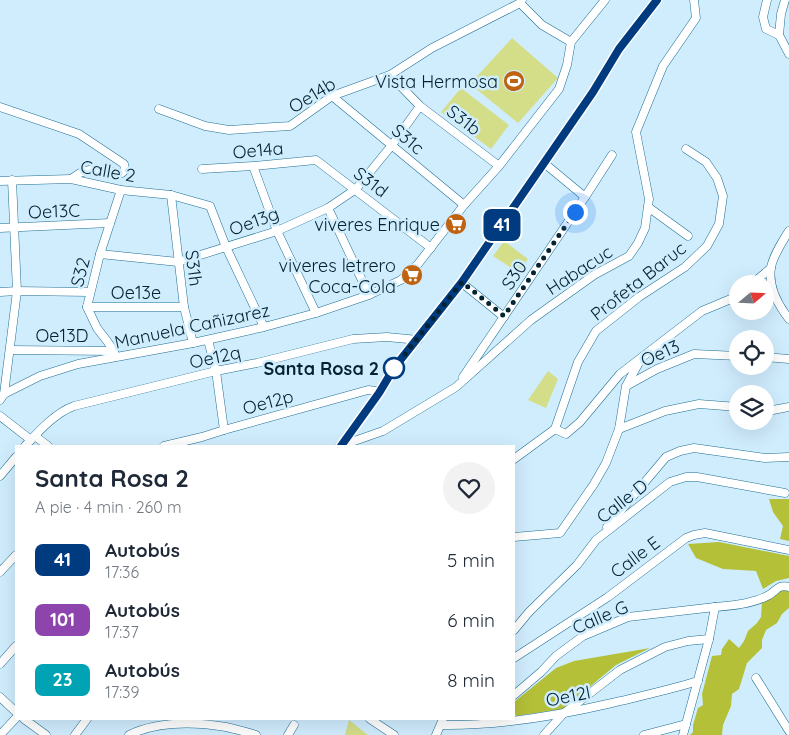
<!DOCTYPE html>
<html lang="es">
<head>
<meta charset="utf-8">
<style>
  :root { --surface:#fff; --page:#f2f2f3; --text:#1f2937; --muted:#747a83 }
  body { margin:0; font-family:Quicksand,sans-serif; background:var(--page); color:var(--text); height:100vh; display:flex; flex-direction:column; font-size:19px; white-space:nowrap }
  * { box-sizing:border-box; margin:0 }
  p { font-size:16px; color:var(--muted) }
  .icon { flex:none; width:28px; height:28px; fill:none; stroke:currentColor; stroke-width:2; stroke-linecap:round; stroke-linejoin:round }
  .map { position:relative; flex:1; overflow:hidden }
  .panel { position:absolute; left:15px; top:445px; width:500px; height:275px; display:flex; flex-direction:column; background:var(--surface); border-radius:0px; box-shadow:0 5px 20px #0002 }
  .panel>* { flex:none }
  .badge { padding:0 10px; border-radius:8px; font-size:18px; line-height:32px }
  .needle { width:32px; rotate:71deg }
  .tools { position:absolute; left:729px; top:275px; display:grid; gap:10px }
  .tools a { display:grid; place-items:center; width:45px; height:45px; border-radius:50%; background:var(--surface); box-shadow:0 5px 20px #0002; font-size:25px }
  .you { position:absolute; width:25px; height:25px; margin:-12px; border:4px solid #fff; border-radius:50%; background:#1a73e8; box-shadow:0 0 0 8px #1a73e833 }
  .map>.badge { position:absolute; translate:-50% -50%; box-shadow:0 0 0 2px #fff }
  .round { display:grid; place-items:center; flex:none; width:52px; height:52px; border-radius:26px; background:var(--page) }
  .headline { display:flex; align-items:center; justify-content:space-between; height:85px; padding:0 20px }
  h1 { font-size:24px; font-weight:800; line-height:38px }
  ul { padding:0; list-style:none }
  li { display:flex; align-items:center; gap:15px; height:60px; padding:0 20px }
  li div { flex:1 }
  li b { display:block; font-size:19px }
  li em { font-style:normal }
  li .badge { min-width:55px; font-weight:700; text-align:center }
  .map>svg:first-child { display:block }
</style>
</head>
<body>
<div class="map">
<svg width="789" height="735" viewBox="0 0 789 735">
  <rect width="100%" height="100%" fill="#d0edfe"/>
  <g fill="#d4de89">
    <polygon points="512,38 558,78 518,123 470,84"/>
    <polygon points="461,88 509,125 491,149 441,112"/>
    <polygon points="504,241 528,259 519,273 493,256"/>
    <polygon points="548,371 558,379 546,408 528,400"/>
    <polygon points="349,720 368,735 345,735"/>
  </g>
  <g fill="#b4c038">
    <polygon points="769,499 789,499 789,541 780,539 783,526 773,512"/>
    <polygon points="719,542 789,556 789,578 776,581 763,589 756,571 723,569 696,558 688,544"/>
    <polygon points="782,590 788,591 789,593 789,608 782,614 777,623 766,630 762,640 762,648 747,663 739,689 732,694 731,706 723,725 722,735 690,735 693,732 693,725 698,708 703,705 702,694 712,656 721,655 722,649 729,639 739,648 744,641 748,631 757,623 761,617 762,602 771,599"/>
    <polygon points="650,648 616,665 563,709 516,716 514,711 514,702 556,668 574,661"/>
  </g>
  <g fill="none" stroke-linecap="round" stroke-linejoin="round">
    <g stroke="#1f6f94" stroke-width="9">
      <g id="minor">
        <polyline points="767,0 763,17 766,29 779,35"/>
        <polyline points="520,3 542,25 571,42"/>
        <polyline points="779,35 781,14 785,0"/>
        <polyline points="779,35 789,54"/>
        <polyline points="390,75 420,106 499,166"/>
        <polyline points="332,96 464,205"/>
        <polyline points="0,107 79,134 124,164 125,170 122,173 89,170 80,173 71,179"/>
        <polyline points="159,109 205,126 229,130 290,126 332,96 390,75 432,48 520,3 522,0"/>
        <polyline points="544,163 585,197"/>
        <polyline points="253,166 277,231 316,313"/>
        <polyline points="202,169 253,166 316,160 431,248"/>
        <polyline points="0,181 71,179 121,190 171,195 210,206 226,247 264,327"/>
        <polyline points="171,195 184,307 193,343"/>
        <polyline points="648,207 688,236"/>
        <polyline points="328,208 369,295"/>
        <polyline points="0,228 110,223"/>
        <path d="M789 231C782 242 774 254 771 267 768 286 778 305 789 319"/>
        <polyline points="100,254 178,262 277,231 328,208 356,189 392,145 420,106"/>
        <polyline points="462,283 504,317"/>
        <polyline points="752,284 771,268"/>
        <polyline points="0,292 17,291 89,292"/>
        <polyline points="87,307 184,307"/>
        <polyline points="208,340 216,371 224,430"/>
        <polyline points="10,350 114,351"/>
        <polyline points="115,357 114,351 107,341 97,328 87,307 100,254 121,190"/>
        <polyline points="765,357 789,359"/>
        <polyline points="463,377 585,197 612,155"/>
        <polyline points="628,385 657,369 694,354 738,356"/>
        <polyline points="4,394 17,291 12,180"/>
        <polyline points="0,400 4,394 40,376 78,364 193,343 264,327 316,313 369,295 401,280 418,264 464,205 499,166 559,89 567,65 571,42 605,0"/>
        <polyline points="765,409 773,410 789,407"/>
        <polyline points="0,416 31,440"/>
        <polyline points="555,429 566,434 580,422 620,374 702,311 738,296"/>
        <polyline points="619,429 665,411 699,404 738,407"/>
        <polyline points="35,436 48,446"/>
        <path d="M25 446C39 431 55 413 74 406L216 371 257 363 353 339 387 337 418 340"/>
        <polyline points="164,446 202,437 224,430 368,390 376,391 379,393"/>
        <polyline points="340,446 383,431 456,387 531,320 594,275 629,256 638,243 645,228 649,199 636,132 663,66 696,18 694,0"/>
        <polyline points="341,446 379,393 394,368 462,283 593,92 619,49 657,0"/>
        <polyline points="514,459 555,429 578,362 596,331 639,297 685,267 707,246 719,224 723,196 717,178 706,162 686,149"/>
        <polyline points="0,476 16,457"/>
        <polyline points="607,527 666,457 680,451 694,448 765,458 789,457"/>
        <polyline points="514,537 560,533 594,484 606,463 619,429 626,386 642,357"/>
        <polyline points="0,572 16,555"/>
        <polyline points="514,630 529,612 577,565 596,540 670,482 686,477 697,477 785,493"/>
        <polyline points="514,658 608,597 686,538 694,535 705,533 789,550"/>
        <polyline points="0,664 16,646"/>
        <polyline points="756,678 789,731"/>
        <polyline points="514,695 541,672 556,656 583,636 628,617 715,607"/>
        <polyline points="0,697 16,712"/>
        <polyline points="24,719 46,735"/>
        <polyline points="370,719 394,735"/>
        <path d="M441 725C499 726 556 716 612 703 641 696 669 690 698 681"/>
        <polyline points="0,735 16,718"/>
        <polyline points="75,735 87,719"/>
        <path d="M129 735C158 721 195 722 226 727 236 729 246 732 256 735"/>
        <polyline points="288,735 294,725"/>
        <polyline points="436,735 443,719"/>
        <polyline points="544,735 563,714 620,670 665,647 688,641 709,639"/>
        <polyline points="644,735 686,724"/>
        <path d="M683 735 709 639 715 607C731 606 755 603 769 595 777 590 779 584 789 587"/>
      </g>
    </g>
    <use href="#minor" stroke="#fff" stroke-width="8"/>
  </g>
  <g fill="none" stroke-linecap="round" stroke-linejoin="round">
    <g stroke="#fff" stroke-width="11">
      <polyline id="line" points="341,446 379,393 394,368 462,282 593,92 619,49 657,0"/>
    </g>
    <use href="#line" stroke="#003b80" stroke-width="8"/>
    <polyline stroke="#032332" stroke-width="5" stroke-dasharray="0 9" points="394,368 462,282 504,316 575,212"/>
  </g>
  <defs>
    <g id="stadium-disc" transform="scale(1.125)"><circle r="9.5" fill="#bf6311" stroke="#d0edfe"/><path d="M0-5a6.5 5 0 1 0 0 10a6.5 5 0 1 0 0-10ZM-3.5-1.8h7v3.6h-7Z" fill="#fff"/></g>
    <g id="supermarket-disc" transform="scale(1.125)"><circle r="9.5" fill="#bf6311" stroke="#d0edfe"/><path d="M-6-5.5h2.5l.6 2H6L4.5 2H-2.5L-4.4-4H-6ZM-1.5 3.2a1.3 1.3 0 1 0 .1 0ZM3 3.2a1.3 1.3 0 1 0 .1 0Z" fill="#fff"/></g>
  </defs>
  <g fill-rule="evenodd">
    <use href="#stadium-disc" x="514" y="81"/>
    <use href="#supermarket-disc" x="456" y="224"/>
    <use href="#supermarket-disc" x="412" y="275"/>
  </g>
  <circle fill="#fff" stroke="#003b80" stroke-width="2.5" cx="394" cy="368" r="10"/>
  <g text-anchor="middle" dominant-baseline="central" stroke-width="5" stroke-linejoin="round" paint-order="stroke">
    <g font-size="18" fill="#032332" stroke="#d0edfe" text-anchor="end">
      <text x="498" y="81">Vista Hermosa</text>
      <text x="440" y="224">viveres Enrique</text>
      <text x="396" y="265">viveres letrero<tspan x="396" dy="21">Coca-Cola</tspan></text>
    </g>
    <g font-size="18" fill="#032332" stroke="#d0edfe">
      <text transform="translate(312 95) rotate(-31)">Oe14b</text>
      <text transform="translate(464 120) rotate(38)">S31b</text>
      <text transform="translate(408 139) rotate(40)">S31c</text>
      <text transform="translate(258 150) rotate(-5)">Oe14a</text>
      <text transform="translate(108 171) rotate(10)">Calle 2</text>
      <text transform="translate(371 182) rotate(37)">S31d</text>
      <text transform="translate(54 211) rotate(-2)">Oe13C</text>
      <text transform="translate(254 221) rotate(-20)">Oe13g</text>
      <text transform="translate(194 268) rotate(83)">S31h</text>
      <text transform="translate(579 270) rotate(-33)">Habacuc</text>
      <text transform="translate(80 272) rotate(-75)">S32</text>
      <text transform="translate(514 275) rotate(-56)">S30</text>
      <text transform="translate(638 281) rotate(-38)">Profeta Baruc</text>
      <text x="136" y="292">Oe13e</text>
      <text transform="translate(192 326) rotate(-12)">Manuela Cañizarez</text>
      <text x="62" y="335">Oe13D</text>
      <text transform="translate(660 353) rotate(-24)">Oe13</text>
      <text transform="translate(215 357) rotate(-12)">Oe12q</text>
      <text transform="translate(268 402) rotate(-15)">Oe12p</text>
      <text transform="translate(622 501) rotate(-38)">Calle D</text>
      <text transform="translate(635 557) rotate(-37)">Calle E</text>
      <text transform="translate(600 617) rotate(-23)">Calle G</text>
      <text transform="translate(568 696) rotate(-11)">Oe12l</text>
    </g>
    <g font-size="18" font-weight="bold" fill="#032332" stroke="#d0edfe" text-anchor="end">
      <text x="379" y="368">Santa Rosa 2</text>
    </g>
  </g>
</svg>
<div class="tools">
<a><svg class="needle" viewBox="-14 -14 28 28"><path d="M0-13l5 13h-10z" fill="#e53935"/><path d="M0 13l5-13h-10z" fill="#747a83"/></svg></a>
<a><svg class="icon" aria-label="locate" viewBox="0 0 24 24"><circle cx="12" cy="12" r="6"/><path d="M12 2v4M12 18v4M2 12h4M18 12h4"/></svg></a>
<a><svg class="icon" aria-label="layers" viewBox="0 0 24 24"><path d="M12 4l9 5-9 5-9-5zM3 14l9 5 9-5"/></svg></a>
</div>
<div class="you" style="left:575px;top:212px"></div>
<b class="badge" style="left:502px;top:225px;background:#003b80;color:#fff">41</b>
<section class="panel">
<div class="headline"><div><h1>Santa Rosa 2</h1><p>A pie · 4 min · 260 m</p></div><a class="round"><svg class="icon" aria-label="heart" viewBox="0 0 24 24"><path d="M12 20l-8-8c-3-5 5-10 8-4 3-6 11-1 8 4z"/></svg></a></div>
<ul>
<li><span class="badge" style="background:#003b80;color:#fff">41</span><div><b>Autobús</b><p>17:36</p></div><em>5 min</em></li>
<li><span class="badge" style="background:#8e44ad;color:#fff">101</span><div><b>Autobús</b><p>17:37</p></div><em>6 min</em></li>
<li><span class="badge" style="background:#00a3b4;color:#fff">23</span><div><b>Autobús</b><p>17:39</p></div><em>8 min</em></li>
</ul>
</section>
</div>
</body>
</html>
